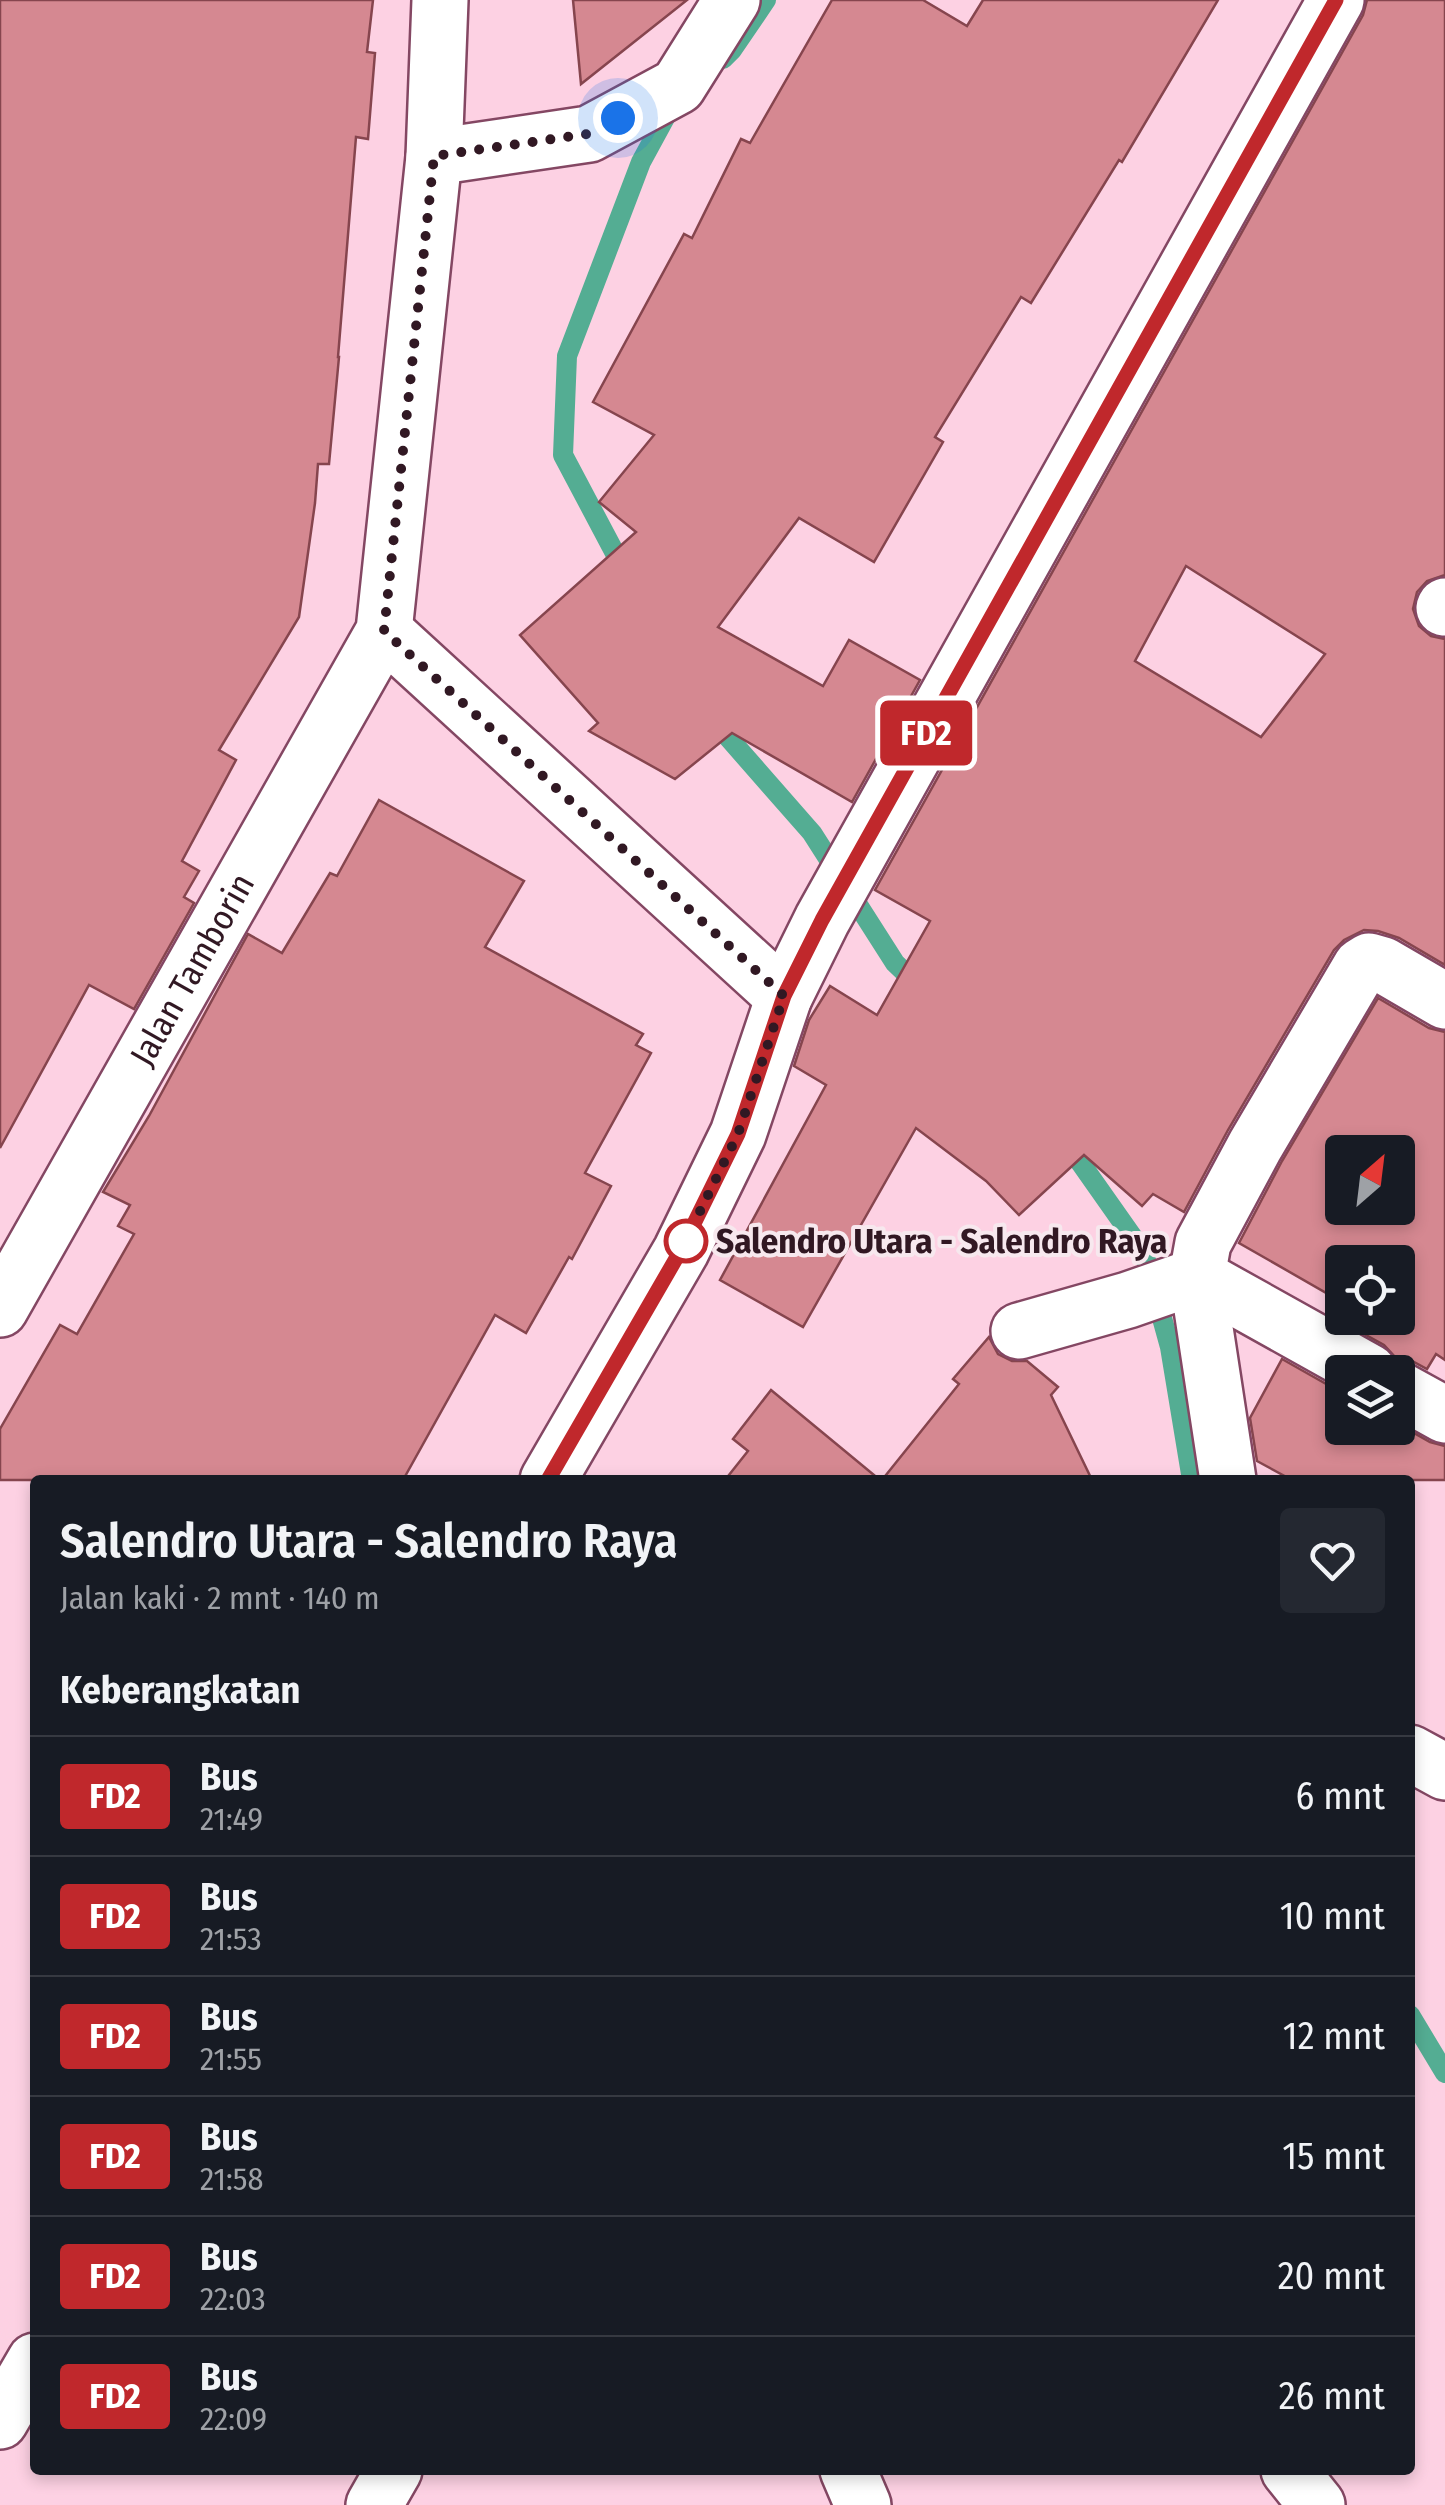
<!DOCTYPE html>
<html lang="id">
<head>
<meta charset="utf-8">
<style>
  :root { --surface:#171b24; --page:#242831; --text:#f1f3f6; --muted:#9ea1a6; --line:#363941 }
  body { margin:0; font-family:"Fira Sans Condensed",sans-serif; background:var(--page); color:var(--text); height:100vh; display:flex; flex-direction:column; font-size:38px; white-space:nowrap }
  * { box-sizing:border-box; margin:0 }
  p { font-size:32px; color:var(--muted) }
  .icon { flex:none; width:55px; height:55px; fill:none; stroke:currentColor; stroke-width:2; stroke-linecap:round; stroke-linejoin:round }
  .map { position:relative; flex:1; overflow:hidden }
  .panel { position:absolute; left:30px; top:1475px; width:1385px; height:1000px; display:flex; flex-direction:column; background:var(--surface); border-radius:10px; box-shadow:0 5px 15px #0003 }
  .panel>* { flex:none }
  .badge { padding:0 20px; border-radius:8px; font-size:35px; line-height:65px }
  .needle { width:65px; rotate:28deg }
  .fabs { position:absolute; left:1325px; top:1135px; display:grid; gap:20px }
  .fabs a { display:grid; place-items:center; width:90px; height:90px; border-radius:10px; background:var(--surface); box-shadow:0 5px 15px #0003; font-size:50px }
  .you { position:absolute; width:50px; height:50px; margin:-25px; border:8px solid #fff; border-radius:50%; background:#1a73e8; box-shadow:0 0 0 15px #1a73e833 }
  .map>.badge { position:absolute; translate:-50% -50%; box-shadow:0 0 0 5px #fff }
  h2 { padding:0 30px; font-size:38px; line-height:90px }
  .round { display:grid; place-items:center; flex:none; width:105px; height:105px; border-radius:10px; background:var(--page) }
  .headline { display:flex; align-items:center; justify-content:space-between; height:170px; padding:0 30px }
  h1 { font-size:48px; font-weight:600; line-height:75px }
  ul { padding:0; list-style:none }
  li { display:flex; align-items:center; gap:30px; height:120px; padding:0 30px; border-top:2px solid var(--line) }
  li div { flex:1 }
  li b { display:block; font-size:38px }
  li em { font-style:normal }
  li .badge { min-width:110px; font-weight:700; text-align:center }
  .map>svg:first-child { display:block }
</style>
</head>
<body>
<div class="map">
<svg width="1445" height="2505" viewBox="0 0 1445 2505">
  <rect width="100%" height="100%" fill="#fdd1e3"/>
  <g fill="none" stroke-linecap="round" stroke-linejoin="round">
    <g stroke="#54ad93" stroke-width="20">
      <polyline points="723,59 732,50 766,0"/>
      <polyline points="626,574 563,455 567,356 641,162 672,105"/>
      <polyline points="712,719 812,833 895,963 920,987"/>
      <polyline points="1063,1138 1144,1253 1170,1347 1192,1480"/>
      <polyline points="1410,2015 1445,2073"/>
    </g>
  </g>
  <g fill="#d58891" stroke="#86454e" stroke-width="2.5" fill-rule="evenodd">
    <polygon points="0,0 373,0 367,52 375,53 368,139 356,137 338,357 339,357 329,464 318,464 315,503 299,617 219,750 236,760 182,861 199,871 184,897 194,903 134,1009 89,985 0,1148"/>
    <polygon points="573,0 687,0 581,84"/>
    <polygon points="832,0 923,0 967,26 983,0 1218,0 1122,162 1119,160 1031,303 1021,297 935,437 943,442 874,562 799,518 718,627 823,686 849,640 920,680 852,802 732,733 675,779 589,731 598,723 520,635 636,532 599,502 654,435 593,402 684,234 692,238 741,139 750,143"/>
    <path d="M1367 0H1445V575L1427 581 1417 592 1413 609 1419 626 1431 636 1445 639V965L1399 938 1378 931 1364 930 1344 940 1334 950 1228 1130 1184 1212 1153 1194 1142 1206 1084 1155 1019 1215 986 1181 916 1128 803 1327 720 1280 826 1085 794 1066 809 1020 830 986 877 1015 930 921 875 890 1363 15ZM1186 566 1325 654 1261 737 1135 661Z"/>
    <polygon points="379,800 524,881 485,947 643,1034 636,1045 651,1053 585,1173 611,1186 572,1259 569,1257 526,1333 495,1315 403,1480 0,1480 0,1429 60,1325 77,1334 134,1234 118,1226 130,1205 103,1192 149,1116 248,934 282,953 330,873 337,876"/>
    <path d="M1378 998 1429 1028 1445 1032V1360L1436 1354 1427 1369 1412 1361 1396 1358 1384 1345 1335 1318H1398V1262H1342V1302L1239 1243 1282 1161ZM1342 1152H1398V1208H1342Z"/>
    <polygon points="989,1337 998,1354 1012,1361 1027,1361 1058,1387 1051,1395 1092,1480 882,1480 959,1384 953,1379"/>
    <polygon points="1282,1359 1342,1393 1342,1428 1398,1428 1398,1424 1430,1442 1445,1446 1445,1480 1292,1480 1257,1461 1250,1418"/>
    <polygon points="771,1390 880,1480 725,1480 748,1451 733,1439"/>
  </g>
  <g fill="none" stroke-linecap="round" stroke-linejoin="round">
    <g stroke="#844763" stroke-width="60">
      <g id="minor">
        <polyline points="434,157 589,134 678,86 732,0"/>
        <polyline points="1444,608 1445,606"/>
        <polyline points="384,631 784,997"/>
        <polyline points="1197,1276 1369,1372"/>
        <path id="s1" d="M0 1309 384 631 434 157 440 0"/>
        <polyline points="1019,1331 1128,1300 1197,1276"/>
        <polyline points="1398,1389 1445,1415"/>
        <polyline points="548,1480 681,1251 738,1134 784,997 822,920 1336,0"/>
        <polyline points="1228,1480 1197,1276 1203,1243 1255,1146 1361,966 1369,961 1383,965 1445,1001"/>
        <polyline points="1410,1753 1445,1772"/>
        <polyline points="0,2421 35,2361"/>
        <polyline points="848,2470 863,2505"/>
        <polyline points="1289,2470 1317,2505"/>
        <polyline points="374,2505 394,2470"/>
      </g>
    </g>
    <use href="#minor" stroke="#fff" stroke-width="55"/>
  </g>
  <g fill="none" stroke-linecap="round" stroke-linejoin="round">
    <g stroke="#fff" stroke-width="22">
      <polyline id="line" points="548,1480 681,1250 738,1134 784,996 822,920 1336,0"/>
    </g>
    <use href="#line" stroke="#c0282c" stroke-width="15"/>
    <polyline stroke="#311823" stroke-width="10" stroke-dasharray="0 18" points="618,118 588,134 434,156 384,631 784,996 738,1134 681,1250 686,1241"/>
  </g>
  <circle fill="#fff" stroke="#c0282c" stroke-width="5" cx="686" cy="1241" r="20"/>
  <g text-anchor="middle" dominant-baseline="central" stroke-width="8" stroke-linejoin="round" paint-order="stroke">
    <g font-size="35" fill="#311823" stroke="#f7e8ee">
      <text stroke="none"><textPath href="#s1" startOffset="390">Jalan Tamborin</textPath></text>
    </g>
    <g font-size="35" font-weight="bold" fill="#311823" stroke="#f7e8ee" text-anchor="start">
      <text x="716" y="1241">Salendro Utara - Salendro Raya</text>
    </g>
  </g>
</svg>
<div class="fabs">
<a><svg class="needle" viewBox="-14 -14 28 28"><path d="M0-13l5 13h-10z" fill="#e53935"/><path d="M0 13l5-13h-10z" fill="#9ea1a6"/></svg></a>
<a><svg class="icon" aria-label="locate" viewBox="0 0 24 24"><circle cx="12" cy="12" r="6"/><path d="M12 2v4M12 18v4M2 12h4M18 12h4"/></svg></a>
<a><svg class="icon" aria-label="layers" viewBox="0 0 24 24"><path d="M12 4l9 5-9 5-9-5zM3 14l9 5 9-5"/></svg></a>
</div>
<div class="you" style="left:618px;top:118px"></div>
<b class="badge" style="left:926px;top:733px;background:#c0282c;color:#fff">FD2</b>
<section class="panel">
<div class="headline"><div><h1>Salendro Utara - Salendro Raya</h1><p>Jalan kaki · 2 mnt · 140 m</p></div><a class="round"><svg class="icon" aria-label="heart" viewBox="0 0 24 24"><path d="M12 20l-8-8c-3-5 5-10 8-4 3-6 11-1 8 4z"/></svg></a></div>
<h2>Keberangkatan</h2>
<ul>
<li><span class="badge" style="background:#c0282c;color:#fff">FD2</span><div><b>Bus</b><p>21:49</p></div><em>6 mnt</em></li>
<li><span class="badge" style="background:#c0282c;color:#fff">FD2</span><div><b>Bus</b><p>21:53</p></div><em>10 mnt</em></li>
<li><span class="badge" style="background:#c0282c;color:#fff">FD2</span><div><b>Bus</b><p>21:55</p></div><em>12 mnt</em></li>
<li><span class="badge" style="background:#c0282c;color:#fff">FD2</span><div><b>Bus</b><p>21:58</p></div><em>15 mnt</em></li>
<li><span class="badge" style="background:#c0282c;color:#fff">FD2</span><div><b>Bus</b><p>22:03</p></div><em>20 mnt</em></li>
<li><span class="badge" style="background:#c0282c;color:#fff">FD2</span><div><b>Bus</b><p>22:09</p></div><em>26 mnt</em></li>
</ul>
</section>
</div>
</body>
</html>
